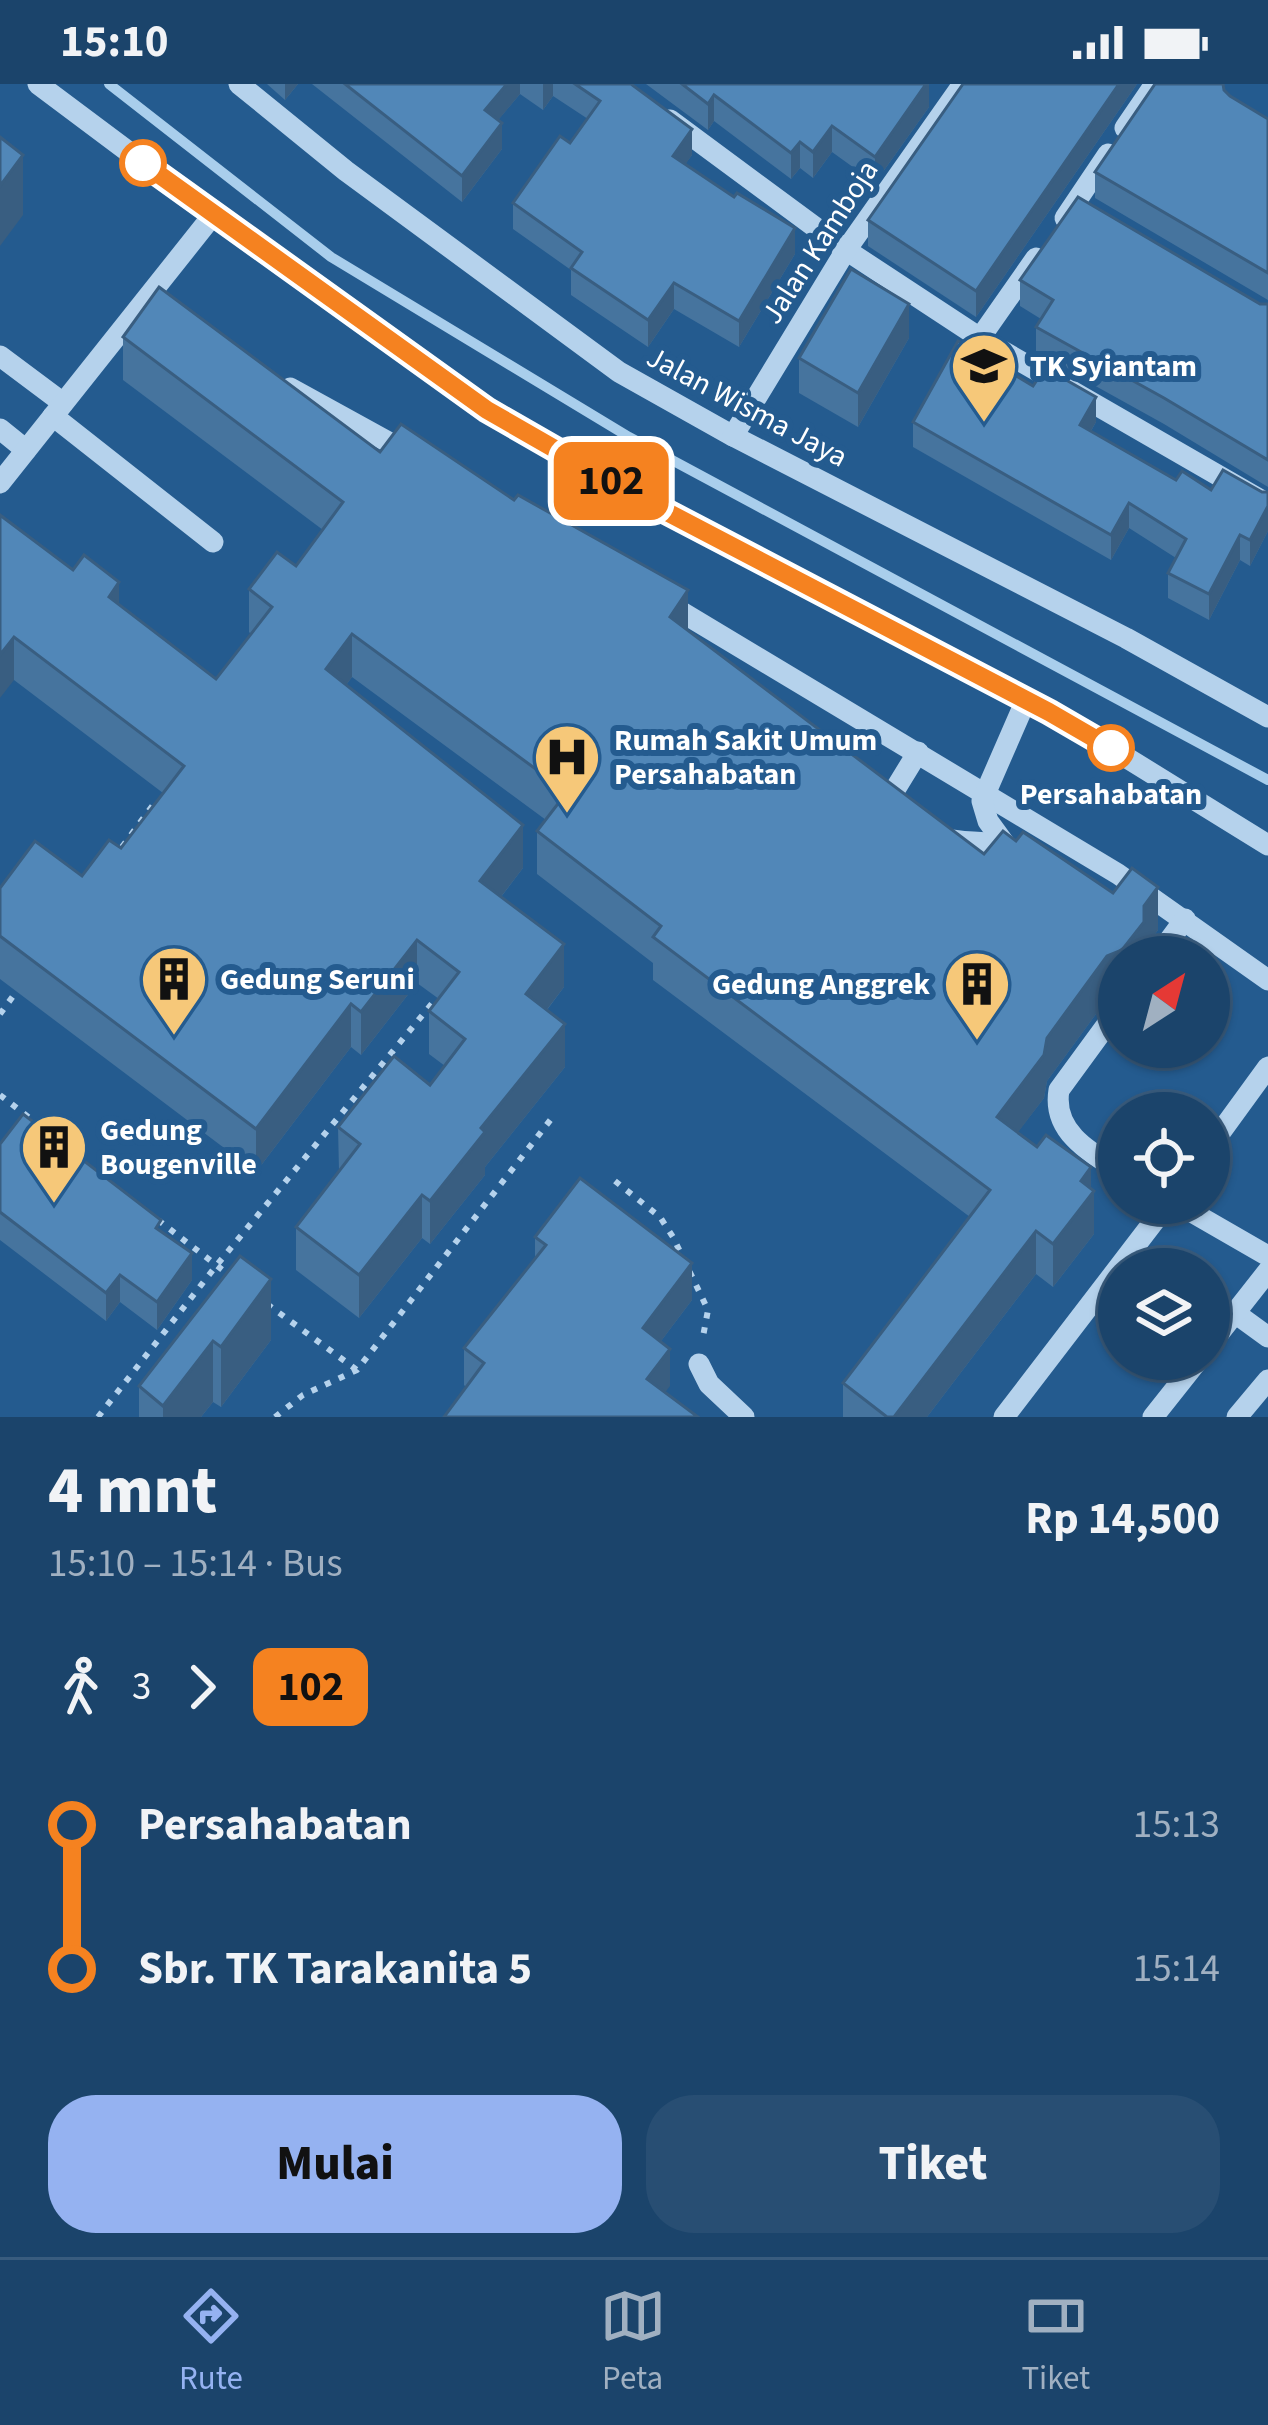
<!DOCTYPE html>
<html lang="id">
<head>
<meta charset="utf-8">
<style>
  :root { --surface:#1b446b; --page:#284e73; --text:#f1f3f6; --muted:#a0b0c1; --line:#395c7e; --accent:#95b2f1 }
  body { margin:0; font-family:"Source Sans 3",sans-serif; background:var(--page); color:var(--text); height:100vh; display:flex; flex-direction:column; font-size:45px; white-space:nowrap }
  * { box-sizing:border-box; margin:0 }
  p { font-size:39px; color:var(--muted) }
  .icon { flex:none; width:66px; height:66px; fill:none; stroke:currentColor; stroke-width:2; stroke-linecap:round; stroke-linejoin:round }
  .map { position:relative; height:1333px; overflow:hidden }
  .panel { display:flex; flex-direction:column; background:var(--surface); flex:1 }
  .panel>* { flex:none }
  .badge { padding:0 24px; border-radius:18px; font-size:42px; line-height:78px }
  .needle { width:78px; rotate:36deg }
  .buttons { position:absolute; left:1098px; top:852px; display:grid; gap:24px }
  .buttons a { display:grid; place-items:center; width:132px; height:132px; border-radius:50%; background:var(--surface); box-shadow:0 3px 9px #0004,0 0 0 3px var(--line); font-size:60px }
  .map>.badge { position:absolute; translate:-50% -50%; box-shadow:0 0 0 6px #fff }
  .legs { display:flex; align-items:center; gap:18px; height:132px; padding:0 48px; font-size:39px }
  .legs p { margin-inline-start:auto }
  .summary { display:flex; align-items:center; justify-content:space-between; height:204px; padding:0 48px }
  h1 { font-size:66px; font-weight:800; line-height:90px }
  .action { display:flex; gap:24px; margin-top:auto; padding:24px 48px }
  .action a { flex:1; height:138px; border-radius:48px; background:var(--accent); color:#111; font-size:48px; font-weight:800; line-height:138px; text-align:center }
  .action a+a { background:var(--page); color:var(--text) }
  ul { padding:0 48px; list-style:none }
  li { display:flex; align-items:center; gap:42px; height:144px; font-size:45px }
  li i { display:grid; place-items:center; width:18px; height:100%; margin:0 15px; background:currentColor }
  li i::after { content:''; width:30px; height:30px; margin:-15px; border:9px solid; border-radius:50%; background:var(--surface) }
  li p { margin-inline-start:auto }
  li:first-child i { background:linear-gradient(#0000 50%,currentColor 0) }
  li:last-child i { background:linear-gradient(currentColor 50%,#0000 0) }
  .status { display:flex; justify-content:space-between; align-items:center; height:84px; padding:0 60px; background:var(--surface); direction:ltr }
  .status svg { height:33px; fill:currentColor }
  .tabs { display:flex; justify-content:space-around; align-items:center; height:168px; border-top:3px solid var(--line); background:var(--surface); font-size:33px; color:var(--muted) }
  .tabs a { display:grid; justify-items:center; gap:6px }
  .tabs .current { color:var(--accent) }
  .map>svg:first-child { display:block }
</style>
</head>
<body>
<div class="status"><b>15:10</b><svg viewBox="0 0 49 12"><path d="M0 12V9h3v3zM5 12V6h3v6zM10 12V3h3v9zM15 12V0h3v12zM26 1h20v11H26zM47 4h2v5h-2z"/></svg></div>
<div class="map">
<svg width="1268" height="1333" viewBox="0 0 1268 1333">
  <rect width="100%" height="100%" fill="#245b8f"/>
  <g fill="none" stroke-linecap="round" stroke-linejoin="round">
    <polyline stroke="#a9ceec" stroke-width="10" points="109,0 331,173 629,353 1268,696"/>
    <g stroke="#b5d2ec" stroke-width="6" stroke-dasharray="6 9" stroke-linecap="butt">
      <polyline points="122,763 156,717"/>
      <polyline points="0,930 19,904"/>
      <polyline points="0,1011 68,1064"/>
      <polyline points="615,1097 660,1133 673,1153 708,1226 702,1258"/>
      <polyline points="158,1136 233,1194"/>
      <polyline points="267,1220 357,1286"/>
      <polyline points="98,1333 216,1182 439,911"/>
      <polyline points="275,1333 303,1311 357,1286 555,1030"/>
    </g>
    <g stroke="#b5d2ec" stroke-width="21">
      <polyline points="38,0 213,131 487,326 642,415 1072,640 1268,761"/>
      <polyline points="239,0 346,87 619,288 733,352 1126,554 1268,633"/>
      <polyline points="670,36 846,166 980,254 1268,420"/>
      <polyline points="1125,44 1155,0"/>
      <polyline points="1065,134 1108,70"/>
      <polyline points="980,254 1036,174"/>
      <polyline points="0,272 63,319"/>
      <polyline points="290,304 410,370"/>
      <polyline points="53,332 213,458"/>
      <polyline points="0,345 26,366"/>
      <polyline points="733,352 846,166 963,0"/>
      <polyline points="0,399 213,131"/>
      <polyline points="665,518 1118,790 1268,896"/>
      <polyline points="888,717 918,668"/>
      <path d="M943 754C967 761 996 754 1016 768"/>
      <polyline points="1004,759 988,737 982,717 1026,616"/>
      <polyline points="1157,873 1185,835"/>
      <path d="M1119 924 1059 1006C1052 1047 1089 1068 1119 1086"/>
      <polyline points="1209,1064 1268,983"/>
      <polyline points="1176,1119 1268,1172"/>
      <polyline points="1235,1229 1268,1253"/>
      <polyline points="1209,1262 1268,1187"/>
      <polyline points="699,1280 709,1300 744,1333"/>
      <polyline points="1004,1333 1168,1119"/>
      <polyline points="1153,1333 1199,1275"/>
      <polyline points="1237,1333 1268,1296"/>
    </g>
  </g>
  <g fill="#46749e">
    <polygon points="267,0 298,0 285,16"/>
    <polygon points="312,0 631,0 692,71 685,80 795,170 739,263 674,225 648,263 571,211 571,186 513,145 513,119 570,59 588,35 553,12 543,26 520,10 498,36 502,65 462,118"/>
    <polygon points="646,0 929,0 929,23 875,99 832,68 813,94 800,84 791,95 714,37 708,46"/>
    <polygon points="1137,0 976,233 868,162 868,136"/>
    <polygon points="1224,6 1230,12 1268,35 1268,216 1095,114 1095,88"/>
    <polygon points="1020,196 1268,220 1268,403 1164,340 1036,269 1036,243 1041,235 1020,222"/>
    <polygon points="123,253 380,368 688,547 984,770 1016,757 1158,846 1144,865 1144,873 1119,873 1119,911 1107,915 1047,997 1044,1014 1017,1049 1091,1105 1094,1150 1053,1203 1036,1190 927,1333 843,1333 843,1299 970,1133 653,896 653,879 537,790 537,747 546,736 352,593 346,601 523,784 501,813 564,903 547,926 565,983 485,1083 485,1091 430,1160 422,1154 359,1234 296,1186 296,1143 339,1087 338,1043 430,1001 445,982 429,970 429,927 439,915 417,899 361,971 351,963 256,1088 0,895 0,804 82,792 121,764 163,709 14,596 0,431 216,595 251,550 249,548 249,505 296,482 323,446 123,296"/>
    <polygon points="909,254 858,343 799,309 799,274"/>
    <polygon points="913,338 1096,338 1091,347 1176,396 1211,406 1262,408 1268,422 1268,447 1250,482 1240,476 1209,536 1168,514 1168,489 1176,474 1129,444 1111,476 913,363"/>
    <polygon points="0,1060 161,1148 192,1196 157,1246 120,1218 106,1237 0,1156"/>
    <polygon points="535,1153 692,1216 661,1257 670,1302 466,1303 464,1301 464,1264 535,1175"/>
    <polygon points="271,1195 271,1256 221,1323 213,1318 201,1333 139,1333 139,1302"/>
  </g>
  <g fill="#395e81">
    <polygon points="285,0 298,0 285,16"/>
    <polygon points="507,0 520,0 520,10 485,52 485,26"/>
    <polygon points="543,0 553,0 553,12 543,26"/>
    <polygon points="926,0 929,0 929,23 875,99 875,73"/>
    <polygon points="1119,0 1137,0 976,233 976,207"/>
    <polygon points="714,11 714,37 708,46 708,20"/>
    <polygon points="502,39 502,65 462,118 462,92"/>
    <polygon points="832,42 832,68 813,94 813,68"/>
    <polygon points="692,45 692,71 673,98 673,72"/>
    <polygon points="800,58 800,84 791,95 791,69"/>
    <polygon points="23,71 23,131 0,162 0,102"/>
    <polygon points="795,144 795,170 739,263 739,237"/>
    <polygon points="674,199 674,225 648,263 648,236"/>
    <polygon points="909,220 909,254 858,343 858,309"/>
    <polygon points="1096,313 1096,338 1080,366 1080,341"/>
    <polygon points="1129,419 1129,444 1111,476 1111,451"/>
    <polygon points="1268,422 1268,447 1250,482 1250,456"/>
    <polygon points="1240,451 1240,476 1209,536 1209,510"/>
    <polygon points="119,498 119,541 109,513"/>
    <polygon points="688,506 688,549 670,533"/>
    <polygon points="352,550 352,593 326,628 326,585"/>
    <polygon points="14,553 14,596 0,614 0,571"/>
    <polygon points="523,741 523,784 480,840 480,797"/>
    <polygon points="1158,803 1158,846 1144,865 1144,873 1119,873 1119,911 1107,915 1047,997 1044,1014 997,1076 997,1033 1047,954"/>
    <polygon points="417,856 417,899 361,971 361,928"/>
    <polygon points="564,860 564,903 526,953 526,910"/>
    <polygon points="351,920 351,963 256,1088 256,1045"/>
    <polygon points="565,940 565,983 485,1083 485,1091 430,1160 430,1117 481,1044"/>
    <polygon points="1091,1083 1091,1111 1094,1107 1094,1150 1053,1203 1053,1160 1081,1097"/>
    <polygon points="422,1111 422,1154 359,1234 359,1191"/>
    <polygon points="1036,1147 1036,1190 927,1333 894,1333"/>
    <polygon points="192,1169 192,1196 157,1246 157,1218"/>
    <polygon points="692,1179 692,1216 643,1281 643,1244"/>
    <polygon points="120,1191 120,1218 106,1237 106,1209"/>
    <polygon points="271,1195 271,1256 221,1323 221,1263"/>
    <polygon points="213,1257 213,1318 201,1333 163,1333 163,1322"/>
    <polygon points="670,1265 670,1302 647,1332 647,1295"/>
  </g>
  <g fill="#5187b8" stroke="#395e81" stroke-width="3">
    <polygon points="345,0 507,0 485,26 502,39 462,92"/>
    <polygon points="575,0 631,0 692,45 673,72 734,113 737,109 795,144 739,237 674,199 648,236 571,184 582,168 513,119 560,52 570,59 600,17"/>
    <polygon points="682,0 926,0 875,73 832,42 813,68 800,58 791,69 714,11 708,20"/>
    <polygon points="963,0 1119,0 976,207 868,136"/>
    <polygon points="1155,0 1223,0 1224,6 1230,12 1268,35 1268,189 1095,88"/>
    <polygon points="0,53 23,71 0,102"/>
    <polygon points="1078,113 1260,220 1268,220 1268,376 1164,314 1036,243 1053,216 1020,196"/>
    <polygon points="851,185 909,220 858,309 799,274"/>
    <polygon points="159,203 380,368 401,340 514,416 518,411 688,506 670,533 984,770 1003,747 1016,757 1023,748 1113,809 1132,784 1158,803 1144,822 1144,838 1122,866 1107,872 1047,954 1044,971 997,1033 1037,1063 1046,1051 1091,1083 1081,1097 1094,1107 1053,1160 1036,1147 894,1333 887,1333 843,1299 990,1106 653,853 661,842 537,747 567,708 352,550 326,585 523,741 480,797 564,860 526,910 565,940 481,1044 485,1048 430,1117 422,1111 359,1191 296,1143 360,1060 338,1043 394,972 430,1001 465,955 429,927 459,888 417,856 361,928 351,920 256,1045 0,852 0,804 35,757 82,792 109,756 121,764 184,682 14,553 0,571 0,431 73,486 84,471 119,498 109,513 216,595 272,523 249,505 277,468 296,482 343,418 123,253"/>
    <polygon points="958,257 1033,302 1045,284 1096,313 1080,341 1176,396 1182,387 1211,406 1223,386 1262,408 1268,408 1268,422 1250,456 1240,451 1209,510 1168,489 1186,455 1129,419 1111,451 913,338"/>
    <polygon points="23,1030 161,1136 156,1144 192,1169 157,1218 120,1191 106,1209 0,1128 0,1060"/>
    <polygon points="580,1094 692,1179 643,1244 670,1265 647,1295 698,1333 444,1333 484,1279 464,1264 546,1161 535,1153"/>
    <polygon points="240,1172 271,1195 221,1263 213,1257 163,1322 139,1302"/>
  </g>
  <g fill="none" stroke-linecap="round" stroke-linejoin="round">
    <g stroke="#fff" stroke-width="27">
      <polyline id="line-1" points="143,79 487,326 642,415 1049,628 1111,664"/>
    </g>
    <use href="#line-1" stroke="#f58220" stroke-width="18"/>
  </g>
  <defs>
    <g id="school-pin" transform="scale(3.45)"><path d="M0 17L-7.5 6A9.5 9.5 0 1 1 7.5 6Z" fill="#f6c879" stroke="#245b8f"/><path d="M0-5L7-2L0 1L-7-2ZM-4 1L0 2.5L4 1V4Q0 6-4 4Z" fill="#111"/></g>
    <g id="hospital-pin" transform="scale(3.45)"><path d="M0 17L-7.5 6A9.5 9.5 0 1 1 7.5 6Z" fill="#f6c879" stroke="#245b8f"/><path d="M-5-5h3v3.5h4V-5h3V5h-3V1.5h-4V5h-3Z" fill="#111"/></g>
    <g id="building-pin" transform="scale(3.45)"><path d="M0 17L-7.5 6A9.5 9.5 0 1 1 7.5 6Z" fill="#f6c879" stroke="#245b8f"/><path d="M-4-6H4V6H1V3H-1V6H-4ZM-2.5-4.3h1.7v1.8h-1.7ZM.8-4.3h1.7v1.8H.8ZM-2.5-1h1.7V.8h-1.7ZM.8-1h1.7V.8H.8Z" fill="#111"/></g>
  </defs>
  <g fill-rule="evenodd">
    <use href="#school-pin" x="984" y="282"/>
    <use href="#hospital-pin" x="567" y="673"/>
    <use href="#building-pin" x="174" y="895"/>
    <use href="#building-pin" x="977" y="900"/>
    <use href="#building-pin" x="54" y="1063"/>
  </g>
  <g fill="#fff" stroke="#f58220" stroke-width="6">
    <circle cx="143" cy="79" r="21"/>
    <circle cx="1111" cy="664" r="21"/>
  </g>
  <g text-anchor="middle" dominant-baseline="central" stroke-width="12" stroke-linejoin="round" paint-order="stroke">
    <g font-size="30" fill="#fff" stroke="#245b8f">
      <text transform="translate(820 158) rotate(-57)">Jalan Kamboja</text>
      <text transform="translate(747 323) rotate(28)">Jalan Wisma Jaya</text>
    </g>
    <g font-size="30" font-weight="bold" fill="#fff" stroke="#245b8f" text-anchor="start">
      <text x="1030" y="282">TK Syiantam</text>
      <text x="614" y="656">Rumah Sakit Umum<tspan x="614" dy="34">Persahabatan</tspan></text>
      <text x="220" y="895">Gedung Seruni</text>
      <text x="930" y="900" text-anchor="end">Gedung Anggrek</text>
      <text x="100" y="1046">Gedung<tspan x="100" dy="34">Bougenville</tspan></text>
    </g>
    <g font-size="30" font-weight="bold" fill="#fff" stroke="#245b8f">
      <text x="1111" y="710">Persahabatan</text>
    </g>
  </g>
</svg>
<div class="buttons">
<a><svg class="needle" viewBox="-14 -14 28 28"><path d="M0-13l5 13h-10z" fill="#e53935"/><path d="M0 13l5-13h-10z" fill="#a0b0c1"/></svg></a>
<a><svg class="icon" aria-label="locate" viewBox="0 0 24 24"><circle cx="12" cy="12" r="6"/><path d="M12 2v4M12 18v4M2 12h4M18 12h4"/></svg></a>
<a><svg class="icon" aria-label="layers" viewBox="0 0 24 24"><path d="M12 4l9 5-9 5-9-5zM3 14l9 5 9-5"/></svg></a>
</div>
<b class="badge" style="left:611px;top:397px;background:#f58220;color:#111">102</b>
</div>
<section class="panel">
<div class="summary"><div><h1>4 mnt</h1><p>15:10 – 15:14 · Bus</p></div><b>Rp 14,500</b></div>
<div class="legs"><svg class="icon" aria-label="walk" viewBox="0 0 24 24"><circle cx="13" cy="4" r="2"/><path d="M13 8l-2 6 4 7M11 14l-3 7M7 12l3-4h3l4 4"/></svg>3<svg class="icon" aria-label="forward" viewBox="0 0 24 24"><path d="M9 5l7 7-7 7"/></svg><b class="badge" style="background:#f58220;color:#111">102</b></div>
<ul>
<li><i style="color:#f58220"></i><b>Persahabatan</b><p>15:13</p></li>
<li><i style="color:#f58220"></i><b>Sbr. TK Tarakanita 5</b><p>15:14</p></li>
</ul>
<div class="action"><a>Mulai</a><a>Tiket</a></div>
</section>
<nav class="tabs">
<a class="current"><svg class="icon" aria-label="directions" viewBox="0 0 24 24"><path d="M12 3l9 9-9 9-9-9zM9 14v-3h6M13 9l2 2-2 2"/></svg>Rute</a>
<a><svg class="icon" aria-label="map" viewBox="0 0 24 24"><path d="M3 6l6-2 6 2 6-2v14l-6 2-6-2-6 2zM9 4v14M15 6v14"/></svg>Peta</a>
<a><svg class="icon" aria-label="tickets" viewBox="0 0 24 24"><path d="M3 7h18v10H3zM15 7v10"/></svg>Tiket</a>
</nav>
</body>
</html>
